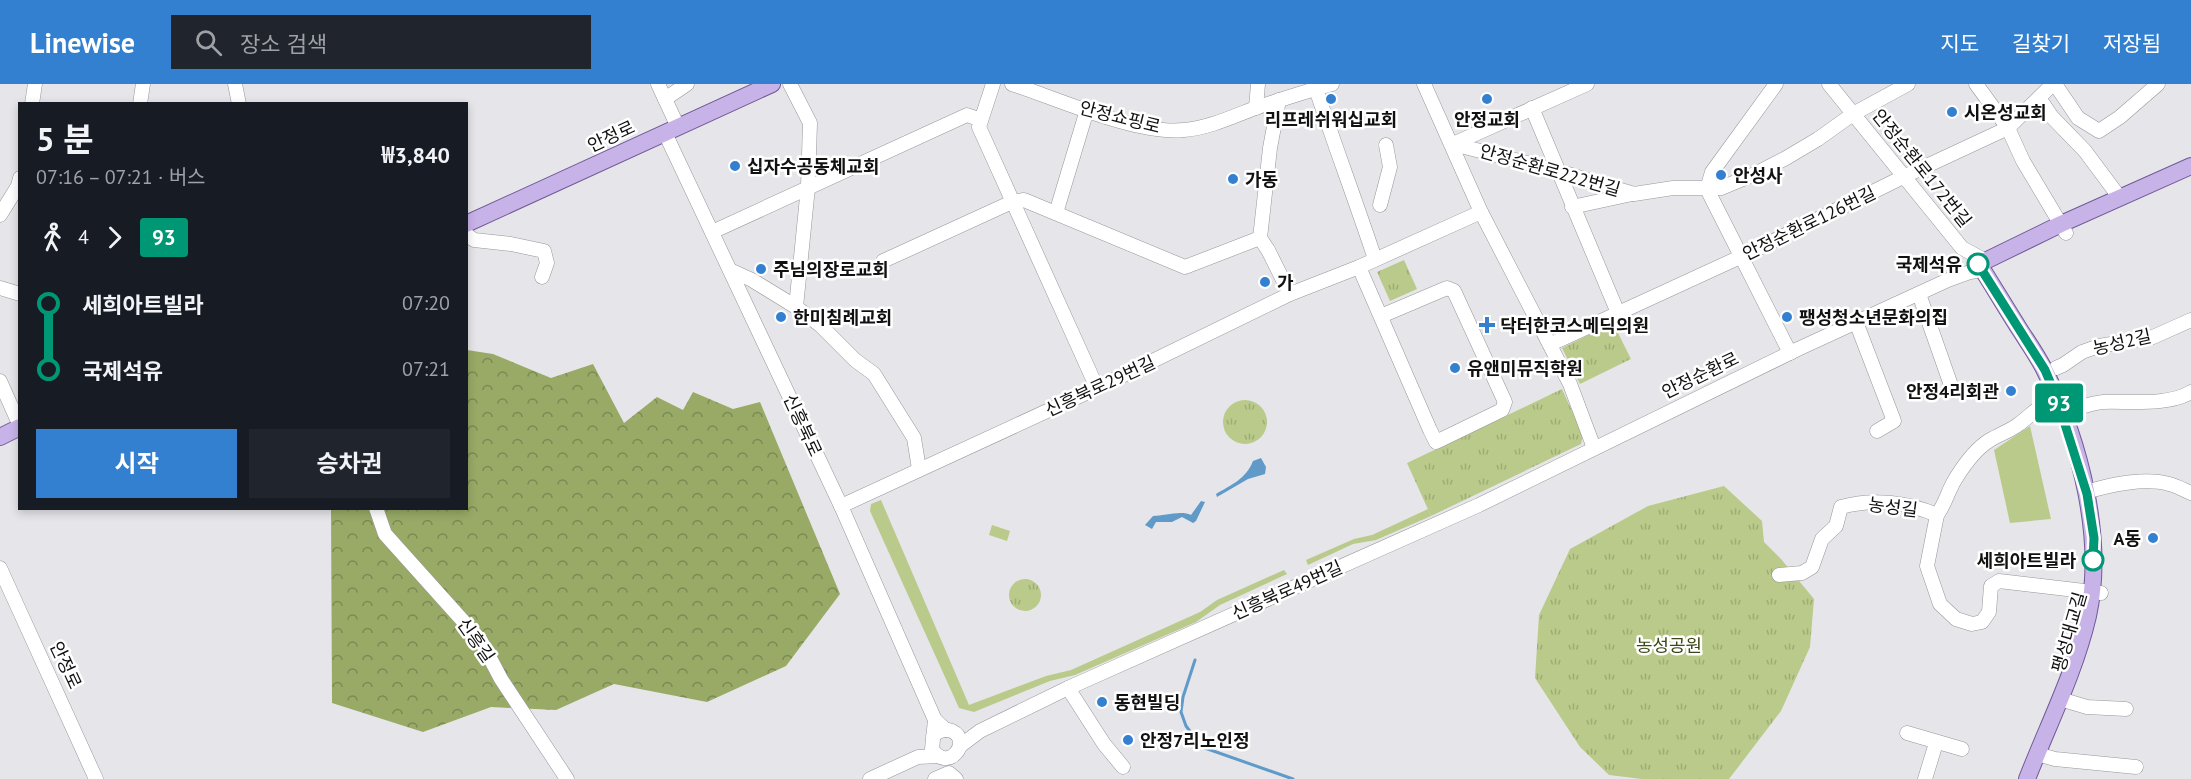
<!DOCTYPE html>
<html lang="ko">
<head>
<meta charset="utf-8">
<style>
  :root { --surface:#171b24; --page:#20242c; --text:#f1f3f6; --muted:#9ea1a6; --accent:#3380d0 }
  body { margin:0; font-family:"PT Sans","Noto Sans KR",sans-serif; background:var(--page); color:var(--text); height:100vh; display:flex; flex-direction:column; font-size:22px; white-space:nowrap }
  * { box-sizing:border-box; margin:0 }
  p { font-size:20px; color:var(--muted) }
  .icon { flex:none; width:33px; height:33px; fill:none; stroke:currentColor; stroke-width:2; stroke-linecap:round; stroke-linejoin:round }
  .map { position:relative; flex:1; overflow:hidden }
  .side { position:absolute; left:18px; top:18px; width:450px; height:408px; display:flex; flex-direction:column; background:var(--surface); border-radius:0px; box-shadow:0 3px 9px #0003 }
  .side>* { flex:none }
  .badge { padding:0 12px; border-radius:4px; font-size:21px; line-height:39px }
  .map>.badge { position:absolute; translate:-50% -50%; box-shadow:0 0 0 3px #fff }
  .legs { display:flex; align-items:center; gap:9px; height:66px; padding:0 18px; font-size:20px }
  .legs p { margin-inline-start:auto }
  .overview { display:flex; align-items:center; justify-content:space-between; height:102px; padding:0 18px }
  h1 { font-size:33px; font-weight:700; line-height:45px }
  .cta { display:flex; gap:12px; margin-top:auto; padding:12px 18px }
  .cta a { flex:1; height:69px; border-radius:0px; background:var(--accent); color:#fff; font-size:24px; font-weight:700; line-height:69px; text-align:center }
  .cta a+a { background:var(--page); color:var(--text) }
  ul { padding:0 18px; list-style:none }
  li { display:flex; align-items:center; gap:21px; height:66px; font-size:22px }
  li i { display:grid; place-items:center; width:9px; height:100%; margin:0 8px; background:currentColor }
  li i::after { content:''; width:15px; height:15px; margin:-8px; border:4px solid; border-radius:50%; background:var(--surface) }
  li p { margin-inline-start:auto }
  li:first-child i { background:linear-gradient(#0000 50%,currentColor 0) }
  li:last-child i { background:linear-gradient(currentColor 50%,#0000 0) }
  header { display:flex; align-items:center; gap:36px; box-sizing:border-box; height:84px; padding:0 30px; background:var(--accent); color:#fff }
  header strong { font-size:28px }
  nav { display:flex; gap:33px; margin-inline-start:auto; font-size:21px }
  .search { width:420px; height:54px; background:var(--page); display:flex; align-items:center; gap:15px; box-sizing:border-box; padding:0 21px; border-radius:0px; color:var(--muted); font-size:22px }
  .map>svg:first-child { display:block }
</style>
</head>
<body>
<header>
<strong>Linewise</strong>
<div class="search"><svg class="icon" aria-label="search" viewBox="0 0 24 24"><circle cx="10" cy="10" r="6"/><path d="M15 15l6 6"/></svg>장소 검색</div>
<nav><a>지도</a><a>길찾기</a><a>저장됨</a></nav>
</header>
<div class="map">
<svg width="2191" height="695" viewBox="0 0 2191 695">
  <defs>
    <pattern id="forest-crowns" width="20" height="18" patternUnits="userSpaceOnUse" patternTransform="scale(1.5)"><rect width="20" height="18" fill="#98aa66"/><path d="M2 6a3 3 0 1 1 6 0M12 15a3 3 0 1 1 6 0" fill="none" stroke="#7b8953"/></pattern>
    <pattern id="park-tufts" width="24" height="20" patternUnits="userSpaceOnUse" patternTransform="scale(1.5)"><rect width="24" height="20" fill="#b9ca8a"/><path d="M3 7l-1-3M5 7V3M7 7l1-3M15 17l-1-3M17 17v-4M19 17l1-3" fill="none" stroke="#9eac76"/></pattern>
  </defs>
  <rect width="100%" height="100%" fill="#e6e6ea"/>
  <g fill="#b9ca8a">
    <polygon points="2030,342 2051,435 2010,439 1994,366"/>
    <polygon points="881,416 969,621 1046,592 1071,586 1200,528 1217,516 1284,486 1287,490 1220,521 1196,538 1075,591 1050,597 974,628 959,624 870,427 871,420"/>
    <polygon points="1428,425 1431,432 1376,456 1353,460 1308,481 1306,476 1354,455 1372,451"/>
    <polygon points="992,441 1010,447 1007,457 989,451"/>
  </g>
  <polygon fill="url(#forest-crowns)" points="467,266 493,270 551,294 593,280 624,339 657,313 683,326 693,308 733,325 760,318 840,510 786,582 707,618 614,600 556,626 491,623 423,648 332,619 331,425 466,424"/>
  <g fill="url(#park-tufts)">
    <polygon points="1404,176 1417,205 1390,217 1377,188"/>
    <polygon points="1613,239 1631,275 1580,300 1562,264"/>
    <polygon points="1562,305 1583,351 1581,360 1431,432 1407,379"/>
    <circle cx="1245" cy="338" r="22"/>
    <polygon points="1724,402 1762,437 1764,458 1781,475 1814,515 1810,563 1781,627 1729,695 1642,695 1609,691 1580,663 1535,594 1539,531 1570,465 1648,422"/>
    <circle cx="1025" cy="511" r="16"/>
  </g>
  <g fill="#5f9ac9">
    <path d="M1261 374 1266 383 1265 390 1248 395 1217 413 1216 410C1231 401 1246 395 1253 377Z"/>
    <path d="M1201 417 1205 418 1196 437 1193 439 1182 433 1172 438H1156L1152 445 1145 441 1153 432C1164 432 1181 426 1191 431Z"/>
  </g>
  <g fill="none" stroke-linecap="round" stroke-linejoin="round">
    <polyline stroke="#5f9ac9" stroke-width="3" points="1195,576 1183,613 1181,628 1186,642 1202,663 1293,695"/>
    <g stroke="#97969a" stroke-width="15">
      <g id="minor">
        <polyline points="235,0 239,20"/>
        <polyline points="658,0 678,43"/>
        <polyline points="790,0 810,39 808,103 796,223"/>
        <polyline points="993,0 979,43 1097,304"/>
        <path d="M1012 0C1058 15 1137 51 1184 46 1209 44 1234 32 1258 23 1283 15 1307 7 1332 0"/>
        <polyline points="1424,0 1481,128 1570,300 1594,364"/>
        <polyline points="1776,0 1712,88 1707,105 1790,269"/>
        <polyline points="1829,0 1962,164 1986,177"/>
        <polyline points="1976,0 2008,44 2023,77 2066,149"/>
        <polyline points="2055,0 2078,34 2099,47 2120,33 2158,0"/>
        <path d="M1316 5C1335 62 1356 118 1375 175"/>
        <polyline points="2039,14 2052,33 2085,67 2120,114"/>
        <polyline points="665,15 687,0"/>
        <polyline points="32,20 35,0"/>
        <polyline points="140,20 143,0"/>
        <polyline points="1256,24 1258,0"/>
        <polyline points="1532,24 1618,229"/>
        <polyline points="665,49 841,422 935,636 946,646"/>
        <polyline points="1453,60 1558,87 1634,110 1673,104 1721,104 1755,90 1786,74 1818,55 1853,30 1908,0"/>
        <polyline points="1453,60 1587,0"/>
        <polyline points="1380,121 1390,83 1386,61"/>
        <polyline points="1572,123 1632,110"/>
        <polyline points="1056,129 1087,26"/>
        <polyline points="0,131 18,102 20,94"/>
        <polyline points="712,148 967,31 981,36"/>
        <polyline points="466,150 474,156 511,160 544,167 547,179 542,193"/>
        <polyline points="1260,154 1270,64 1279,16"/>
        <polyline points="1260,154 1268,166 1290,210"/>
        <polyline points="883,177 1012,118 1024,116 1185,183 1260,154"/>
        <polyline points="1359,183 1430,346 1436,358 1502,326 1505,318 1454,207 1447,204 1381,232"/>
        <polyline points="730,186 752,196 796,223 820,241 855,276 874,290 914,354 919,385"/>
        <polyline points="0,204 20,210"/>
        <polyline points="1919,210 1953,307"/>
        <polyline points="1856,238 1894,337 1877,347"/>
        <polyline points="1551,260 1749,169 1905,92 2008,44 2053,0"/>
        <polyline points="2056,284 2063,281 2082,268 2099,262 2153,253 2191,236"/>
        <polyline points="0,297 20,342"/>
        <path d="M2071 326C2082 323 2092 319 2103 318 2129 317 2169 322 2191 308"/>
        <path d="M2086 408C2109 401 2145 393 2169 400 2177 402 2184 406 2191 409"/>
        <polyline points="841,422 1097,304 1290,210 1359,183 1481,128"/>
        <polyline points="376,424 385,450 481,557 501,595 567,695"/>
        <path d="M1937 431C1946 419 1948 406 1956 394 1964 381 1977 364 1990 356 2000 350 2010 347 2019 340 2034 329 2046 314 2065 310"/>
        <polyline points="0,484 96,695"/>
        <path d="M1779 491 1802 489 1812 483 1822 455 1836 442 1841 423C1872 414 1907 418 1937 431L1927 482 1940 520 1956 535 1972 540 1982 538 1989 528 1991 502 1999 497 2101 509"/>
        <polyline points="1068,604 1104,660 1123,683"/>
        <polyline points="2060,615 2087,623 2126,625"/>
        <polyline points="1907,649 1962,665"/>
        <path d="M933 652C938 647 944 644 952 647 973 657 948 690 932 665L935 636"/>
        <polyline points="960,662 980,647 1068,604 1479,421 1798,265 1948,196 1970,188 1982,186"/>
        <polyline points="2037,670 2055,675 2136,683"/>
        <polyline points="870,695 918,673 938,672"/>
        <polyline points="935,695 949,689 956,695"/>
        <polyline points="1925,695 1936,659"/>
      </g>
    </g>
    <g stroke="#705a95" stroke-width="18">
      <g id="major">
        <polyline points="466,140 772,0"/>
        <polyline points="0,353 20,343"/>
        <path d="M2027 695C2048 641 2075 588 2088 532 2105 455 2080 359 2046 289 2039 274 2029 260 2020 246 2006 224 1993 202 1979 180L2061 140 2191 82"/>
      </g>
    </g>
    <use href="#minor" stroke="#fff" stroke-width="14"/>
    <use href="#major" stroke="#c8b3e9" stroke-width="16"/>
  </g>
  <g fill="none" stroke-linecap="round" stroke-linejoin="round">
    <g stroke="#fff" stroke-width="14">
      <polyline id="line-1" points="1978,180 2045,286 2056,312 2087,410 2094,454 2093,476"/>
    </g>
    <use href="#line-1" stroke="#009775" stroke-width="9"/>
  </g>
  <g fill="#3380d0" stroke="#fff" stroke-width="2">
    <circle cx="1331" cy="15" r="6"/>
    <circle cx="1487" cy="15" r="6"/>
    <circle cx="1952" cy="28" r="6"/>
    <circle cx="735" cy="82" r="6"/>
    <circle cx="1721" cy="91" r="6"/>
    <circle cx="1233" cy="95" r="6"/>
    <circle cx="761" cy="185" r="6"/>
    <circle cx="1265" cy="198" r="6"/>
    <circle cx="781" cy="233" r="6"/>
    <circle cx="1787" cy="233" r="6"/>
    <path d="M1484 232h6v6h6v6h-6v6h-6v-6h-6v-6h6z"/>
    <circle cx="1455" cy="284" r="6"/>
    <circle cx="2011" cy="307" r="6"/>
    <circle cx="2153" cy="454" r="6"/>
    <circle cx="1102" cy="618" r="6"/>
    <circle cx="1128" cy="656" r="6"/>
  </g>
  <g fill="#fff" stroke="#009775" stroke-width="3">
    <circle cx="1978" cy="180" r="10"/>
    <circle cx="2093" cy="476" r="10"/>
  </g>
  <g text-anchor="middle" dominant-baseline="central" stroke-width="5" stroke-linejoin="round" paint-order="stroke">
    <g font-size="18" font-weight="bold" fill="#111112" stroke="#fff" text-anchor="start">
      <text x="1964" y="28">시온성교회</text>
      <text x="1331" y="35" text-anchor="middle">리프레쉬워십교회</text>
      <text x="1487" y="35" text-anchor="middle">안정교회</text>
      <text x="747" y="82">십자수공동체교회</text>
      <text x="1733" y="91">안성사</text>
      <text x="1245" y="95">가동</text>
      <text x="773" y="185">주님의장로교회</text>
      <text x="1277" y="198">가</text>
      <text x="793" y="233">한미침례교회</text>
      <text x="1799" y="233">팽성청소년문화의집</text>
      <text x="1500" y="241">닥터한코스메딕의원</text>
      <text x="1467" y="284">유앤미뮤직학원</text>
      <text x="1999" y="307" text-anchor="end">안정4리회관</text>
      <text x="2141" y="454" text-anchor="end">A동</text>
      <text x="1114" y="618">동현빌딩</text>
      <text x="1140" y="656">안정7리노인정</text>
    </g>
    <g font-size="18" fill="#111112" stroke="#fff">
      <text transform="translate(1120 33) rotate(14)">안정쇼핑로</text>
      <text transform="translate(611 52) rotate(-25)">안정로</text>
      <text transform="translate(1922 84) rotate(51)">안정순환로172번길</text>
      <text transform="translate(1550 86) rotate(16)">안정순환로222번길</text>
      <text transform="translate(1809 139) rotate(-26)">안정순환로126번길</text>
      <text transform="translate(2122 258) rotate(-13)">농성2길</text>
      <text transform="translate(1700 291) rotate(-26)">안정순환로</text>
      <text transform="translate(1100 302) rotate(-25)">신흥북로29번길</text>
      <text transform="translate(803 341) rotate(65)">신흥북로</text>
      <text transform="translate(1893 423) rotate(7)">농성길</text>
      <text transform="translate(1287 506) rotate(-24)">신흥북로49번길</text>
      <text transform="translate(2069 548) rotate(-74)">팽성대교길</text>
      <text transform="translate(476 556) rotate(55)">신흥길</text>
      <text transform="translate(66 581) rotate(65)">안정로</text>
    </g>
    <g font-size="18" font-weight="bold" fill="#111112" stroke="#fff" text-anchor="end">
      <text x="1962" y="180">국제석유</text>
      <text x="2076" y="476">세희아트빌라</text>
    </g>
    <g font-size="18" fill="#3c4714" stroke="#fff">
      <text x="1669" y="561">농성공원</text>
    </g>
  </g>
</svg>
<b class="badge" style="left:2059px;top:319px;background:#009775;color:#fff">93</b>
<section class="side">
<div class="overview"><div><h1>5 분</h1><p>07:16 – 07:21 · 버스</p></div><b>₩3,840</b></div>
<div class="legs"><svg class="icon" aria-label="walk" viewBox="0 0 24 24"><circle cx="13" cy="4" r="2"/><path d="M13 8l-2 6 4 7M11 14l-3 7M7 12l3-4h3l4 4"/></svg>4<svg class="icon" aria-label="forward" viewBox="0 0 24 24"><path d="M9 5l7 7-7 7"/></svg><b class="badge" style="background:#009775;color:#fff">93</b></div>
<ul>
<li><i style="color:#009775"></i><b>세희아트빌라</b><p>07:20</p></li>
<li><i style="color:#009775"></i><b>국제석유</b><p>07:21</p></li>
</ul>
<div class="cta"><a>시작</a><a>승차권</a></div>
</section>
</div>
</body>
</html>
